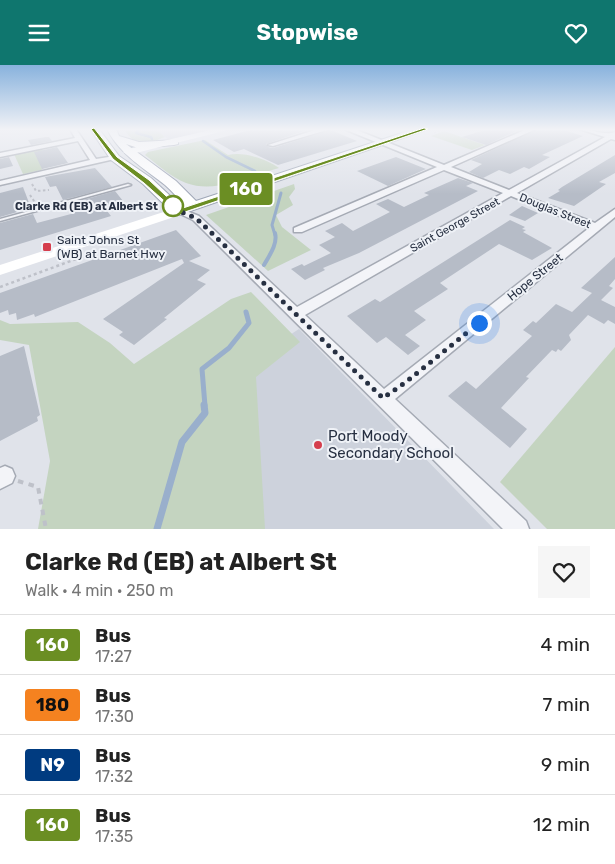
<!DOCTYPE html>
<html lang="en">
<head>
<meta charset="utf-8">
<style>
  :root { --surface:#fff; --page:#f6f6f6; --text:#222; --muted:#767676; --line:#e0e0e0; --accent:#0f766e }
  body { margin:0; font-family:Rubik,sans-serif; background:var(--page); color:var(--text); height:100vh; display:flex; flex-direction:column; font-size:19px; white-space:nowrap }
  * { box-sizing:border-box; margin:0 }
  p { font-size:16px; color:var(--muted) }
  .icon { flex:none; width:28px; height:28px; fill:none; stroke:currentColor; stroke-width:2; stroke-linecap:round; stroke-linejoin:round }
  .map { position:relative; height:464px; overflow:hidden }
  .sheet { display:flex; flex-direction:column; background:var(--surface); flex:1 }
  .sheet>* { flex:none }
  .badge { padding:0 10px; border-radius:4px; font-size:18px; line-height:32px }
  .you { position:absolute; width:25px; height:25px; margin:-12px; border:4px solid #fff; border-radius:50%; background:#1a73e8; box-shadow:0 0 0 8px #1a73e833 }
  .map>.badge { position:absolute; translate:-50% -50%; box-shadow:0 0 0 2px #fff }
  .round { display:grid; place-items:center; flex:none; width:52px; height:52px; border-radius:0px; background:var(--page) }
  .headline { display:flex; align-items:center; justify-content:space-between; height:85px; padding:0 25px }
  h1 { font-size:24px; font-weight:700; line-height:38px }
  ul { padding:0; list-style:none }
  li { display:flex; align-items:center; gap:15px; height:60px; padding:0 25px; border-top:1px solid var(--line) }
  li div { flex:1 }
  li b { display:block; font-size:19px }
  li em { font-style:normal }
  li .badge { min-width:55px; font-weight:700; text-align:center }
  header { display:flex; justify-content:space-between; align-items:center; height:65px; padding:0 25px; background:var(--accent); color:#fff; font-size:22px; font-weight:700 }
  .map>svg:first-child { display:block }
</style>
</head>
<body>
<header><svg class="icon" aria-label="menu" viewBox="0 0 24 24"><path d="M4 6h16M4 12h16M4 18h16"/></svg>Stopwise<svg class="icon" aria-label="heart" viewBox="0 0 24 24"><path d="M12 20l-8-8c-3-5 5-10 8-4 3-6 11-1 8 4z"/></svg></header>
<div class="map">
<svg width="615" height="464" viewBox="0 0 615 464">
  <rect width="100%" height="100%" fill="#e0e3ea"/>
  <g fill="#cdd2dc">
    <polygon points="156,64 216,64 169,75"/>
    <polygon points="299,264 494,464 200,464 248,297"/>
  </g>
  <g fill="#c4d4c0">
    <polygon points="156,64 165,72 152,77 133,75 124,65"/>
    <polygon points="444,66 485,80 472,85 431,71"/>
    <path d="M205 75 228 90C243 86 266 94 279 103 251 111 216 129 186 118 171 112 158 100 145 90L148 87Z"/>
    <polygon points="41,83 51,98 41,105 23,109 14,89"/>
    <polygon points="294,119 295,124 289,132 293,140 276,150 282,162 311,185 268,206 206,150"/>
    <polygon points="251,227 300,277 256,312 265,464 38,464 50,396 29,280 0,275 0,255 10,259 78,257 110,278 134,299 231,234"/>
    <polygon points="615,282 615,464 547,464 500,417"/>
  </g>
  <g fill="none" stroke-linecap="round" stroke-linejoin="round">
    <g stroke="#99afcc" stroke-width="2.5">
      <polyline points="139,64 136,68 151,72 152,74"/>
      <polyline points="203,76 226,92 255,106"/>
    </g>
    <polyline stroke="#99afcc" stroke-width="3" points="275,170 272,160 281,128"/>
    <path stroke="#99afcc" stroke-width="4" d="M264 200C269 191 278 179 275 168"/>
    <polyline stroke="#99afcc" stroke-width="5" points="205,341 202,304 229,283 249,258 246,247"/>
    <polyline stroke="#99afcc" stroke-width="7" points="157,464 182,377 205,348 204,340"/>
  </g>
  <g fill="#b6bcc7">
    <polygon points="254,64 310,64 266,79 268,82 273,83 331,65 357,76 278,100 244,84 234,87 213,75"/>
    <polygon points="488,64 521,64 486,80 462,72"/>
    <polygon points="538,64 560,64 583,71 542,90 550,92 529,104 524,102 510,109 499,105 483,113 469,107 482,99 471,95"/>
    <polygon points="46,72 49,72 52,76 31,80 28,75"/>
    <polygon points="57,82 68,98 42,104 34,87"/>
    <polygon points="615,90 615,108 599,117 606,119 574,141 548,133 560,126 558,125 562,122"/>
    <polygon points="9,92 13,101 0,104 0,94"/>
    <polygon points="396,92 426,104 388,121 357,106"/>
    <polygon points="95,103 112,122 63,135 56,121 50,122 45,112"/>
    <polygon points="458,113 473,118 466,121 478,126 359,188 323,203 325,205 305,215 291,204 302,199 304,201 331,188 319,180 335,172 325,166 342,158 353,166 390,147 376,139 388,134 404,142 429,130 424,128"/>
    <polygon points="23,122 31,143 0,152 0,128"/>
    <polygon points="115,126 127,141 107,146 111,151 0,185 0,158 33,149 37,158 71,149 66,140"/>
    <polygon points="522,141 538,148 525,156 509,150"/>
    <polygon points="510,155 525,162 522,164 526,165 523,167 552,183 532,195 499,179 440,218 448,224 414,246 426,255 405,270 420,281 408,290 386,272 377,278 347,251 375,234 380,237"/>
    <polygon points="176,165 201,191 189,196 210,205 197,215 206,219 164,253 167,254 134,280 119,270 123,267 103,254 184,198 182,194 35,252 34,249 17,255 16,248 9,250 8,245 0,248 0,228"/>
    <polygon points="615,192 615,214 609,221 613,223 601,235 615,242 615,259 608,255 604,259 588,250 569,270 571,275 561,286 558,284 556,287 552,285 526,312 529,313 501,343 527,364 510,383 448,331 466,316 476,324 532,271 523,265 533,256 536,258 556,239 572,247 592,228 581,223"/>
    <polygon points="24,281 40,350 37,352 38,356 0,376 0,291"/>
  </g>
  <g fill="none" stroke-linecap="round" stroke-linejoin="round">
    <g stroke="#a5aab4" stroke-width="3">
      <polygon id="service" points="128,119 131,120 0,156 0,154"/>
    </g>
    <g stroke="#a5aab4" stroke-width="3">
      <g id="minor">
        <polygon points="70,64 76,64 96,94 115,91 119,93 0,120 0,116 90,95 78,76 0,92 0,88 75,73"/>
        <polygon points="318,64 330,64 273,81 268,80"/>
        <path d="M344 64H354L444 100 527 64H536L451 102 509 125 605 72 579 64C591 64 605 71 615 67V75L611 74 517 128 595 158 615 144V152L395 334 526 456 529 464H503L193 155 174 146 179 143 199 151 297 242 503 128 444 105 302 167H294V163L437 102ZM511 131 589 163 384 324 305 250Z"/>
        <polygon points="5,401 12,404 15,411 12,418 0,424 0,403"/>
      </g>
    </g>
    <g stroke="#9ea6b6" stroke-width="2">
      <path id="primary" d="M90 64H99L119 91 151 113 181 141 184 140C178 133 172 126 165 120 144 103 120 90 107 64H116L119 71 139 77 178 75V79L174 80 138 83 126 79 176 116 196 136 414 64H429L179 150 174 149 143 119 111 95Z"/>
    </g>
    <polyline stroke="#bec1c9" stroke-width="1" stroke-dasharray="2 2" stroke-linecap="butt" points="434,68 444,64"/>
    <g stroke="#bec1c9" stroke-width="2" stroke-dasharray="2.5 2.5" stroke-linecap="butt">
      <polyline points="32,119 36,126 49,125"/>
      <polyline points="30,130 36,139"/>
    </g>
    <polyline stroke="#bec1c9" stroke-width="2.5" stroke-dasharray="3 3" stroke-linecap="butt" points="0,222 87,190"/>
    <polyline stroke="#bec1c9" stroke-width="4" stroke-dasharray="5.5 5.5" stroke-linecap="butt" points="18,416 38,422 46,464"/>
    <use href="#service" fill="#f3f4f8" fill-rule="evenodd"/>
    <use href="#minor" fill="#f3f4f8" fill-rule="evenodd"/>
    <g fill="#fff" fill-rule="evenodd">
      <polygon points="215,64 232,64 128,90 123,87 128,84"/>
      <polygon points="179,142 185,146 183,149 0,210 0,200"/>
    </g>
    <use href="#primary" fill="#fff" fill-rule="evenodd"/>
  </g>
  <linearGradient id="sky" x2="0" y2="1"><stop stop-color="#88b2dd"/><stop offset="0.5" stop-color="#f1f2f6"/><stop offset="1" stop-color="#f1f2f6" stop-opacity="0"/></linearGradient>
  <rect width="615" height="129" fill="url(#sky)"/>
  <polygon fill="#6b8e23" stroke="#fff" points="94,63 117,92 149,115 180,144 424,63 428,64 179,149 144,118 113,94 91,64"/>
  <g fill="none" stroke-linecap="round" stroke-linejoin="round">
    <polyline stroke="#273042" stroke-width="5" stroke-dasharray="0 9" points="173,141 171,139 179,146 196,153 383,333 406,317 479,258"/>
  </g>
  <circle fill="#fff" stroke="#6b8e23" stroke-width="2.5" cx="173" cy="141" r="10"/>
  <g fill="#d53e4d" stroke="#eff2f7" stroke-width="2">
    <rect x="42" y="177" width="10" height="10" rx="2.5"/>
    <circle cx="318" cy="380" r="5"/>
  </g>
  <g text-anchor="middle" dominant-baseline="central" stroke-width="4" stroke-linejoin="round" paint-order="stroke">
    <g font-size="11" font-weight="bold" fill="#273042" stroke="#eff2f7" text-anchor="end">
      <text x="158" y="141">Clarke Rd (EB) at Albert St</text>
    </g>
    <g font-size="11" fill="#273042" stroke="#eff2f7">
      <text transform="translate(555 146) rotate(22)">Douglas Street</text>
      <text transform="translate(455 160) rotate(-29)">Saint George Street</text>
    </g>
    <g font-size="12" fill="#273042" stroke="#eff2f7" text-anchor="start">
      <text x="57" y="175">Saint Johns St<tspan x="57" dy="14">(WB) at Barnet Hwy</tspan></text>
    </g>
    <g font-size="12" fill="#273042" stroke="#eff2f7">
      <text transform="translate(535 212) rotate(-39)">Hope Street</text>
    </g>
    <g font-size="15" fill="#273042" stroke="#eff2f7" text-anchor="start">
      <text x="328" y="371">Port Moody<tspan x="328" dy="17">Secondary School</tspan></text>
    </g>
  </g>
</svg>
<div class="you" style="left:479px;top:258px"></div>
<b class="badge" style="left:246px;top:124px;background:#6b8e23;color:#fff">160</b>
</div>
<section class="sheet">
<div class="headline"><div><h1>Clarke Rd (EB) at Albert St</h1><p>Walk · 4 min · 250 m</p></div><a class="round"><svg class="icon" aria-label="heart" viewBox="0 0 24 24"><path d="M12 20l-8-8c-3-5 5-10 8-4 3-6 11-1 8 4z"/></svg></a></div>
<ul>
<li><span class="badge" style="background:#6b8e23;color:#fff">160</span><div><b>Bus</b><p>17:27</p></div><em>4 min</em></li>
<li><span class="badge" style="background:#f58220;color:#111">180</span><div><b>Bus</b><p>17:30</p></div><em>7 min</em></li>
<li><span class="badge" style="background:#003b80;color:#fff">N9</span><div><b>Bus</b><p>17:32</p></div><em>9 min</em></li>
<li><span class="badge" style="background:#6b8e23;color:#fff">160</span><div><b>Bus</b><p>17:35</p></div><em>12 min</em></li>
</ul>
</section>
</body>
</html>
